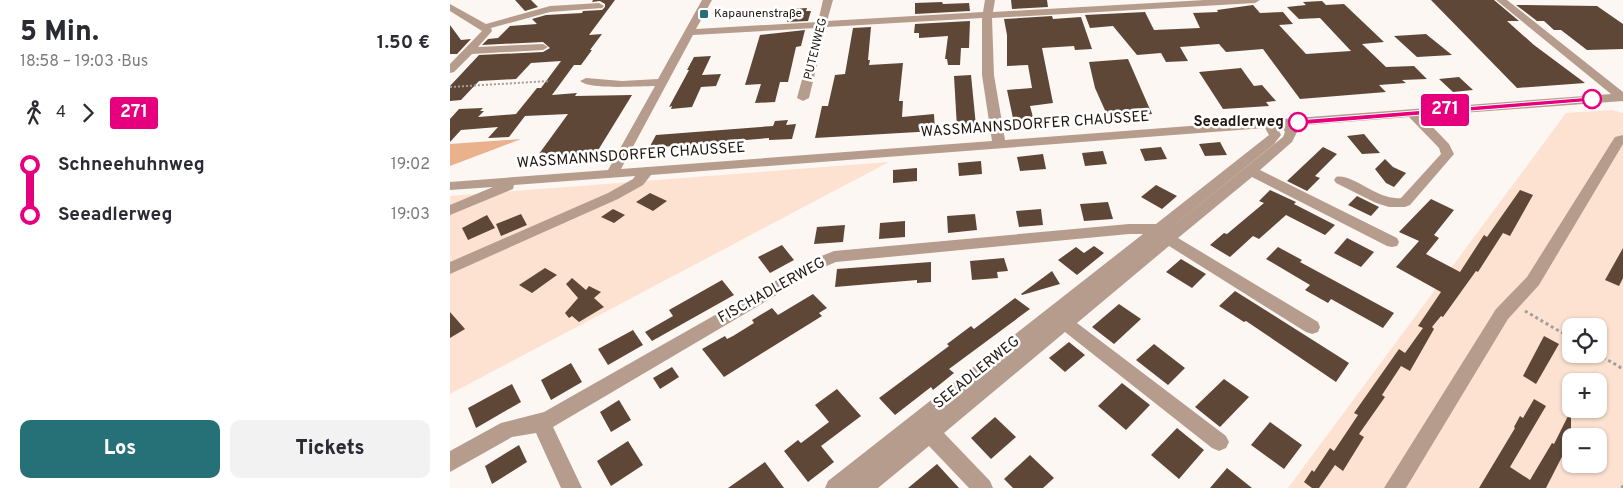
<!DOCTYPE html>
<html lang="de">
<head>
<meta charset="utf-8">
<style>
  :root { --surface:#fff; --page:#f2f2f3; --text:#2b2b33; --muted:#7c7c81; --accent:#267077 }
  body { margin:0; font-family:Overpass,sans-serif; background:var(--page); color:var(--text); height:100vh; display:flex; flex-direction:column; font-size:19px; white-space:nowrap }
  * { box-sizing:border-box; margin:0 }
  p { font-size:16px; color:var(--muted) }
  .icon { flex:none; width:28px; height:28px; fill:none; stroke:currentColor; stroke-width:2; stroke-linecap:round; stroke-linejoin:round }
  .map { position:relative; flex:1; overflow:hidden }
  .panel { display:flex; flex-direction:column; background:var(--surface); width:450px }
  .panel>* { flex:none }
  .badge { padding:0 10px; border-radius:4px; font-size:18px; line-height:32px }
  .buttons { position:absolute; left:1112px; top:318px; display:grid; gap:10px }
  .buttons a { display:grid; place-items:center; width:45px; height:45px; border-radius:10px; background:var(--surface); box-shadow:0 1px 4px #0004; font-size:25px }
  .map>.badge { position:absolute; translate:-50% -50%; box-shadow:0 0 0 2px #fff }
  .legs { display:flex; align-items:center; gap:8px; height:55px; padding:0 20px; font-size:16px }
  .legs p { margin-inline-start:auto }
  .overview { display:flex; align-items:center; justify-content:space-between; height:85px; padding:0 20px }
  h1 { font-size:28px; font-weight:800; line-height:38px }
  .cta { display:flex; gap:10px; margin-top:auto; padding:10px 20px }
  .cta a { flex:1; height:58px; border-radius:10px; background:var(--accent); color:#fff; font-size:20px; font-weight:800; line-height:58px; text-align:center }
  .cta a+a { background:var(--page); color:var(--text) }
  ul { padding:0 20px; list-style:none }
  li { display:flex; align-items:center; gap:18px; height:50px; font-size:19px }
  li i { display:grid; place-items:center; width:8px; height:100%; margin:0 6px; background:currentColor }
  li i::after { content:''; width:12px; height:12px; margin:-6px; border:4px solid; border-radius:50%; background:var(--surface) }
  li p { margin-inline-start:auto }
  li:first-child i { background:linear-gradient(#0000 50%,currentColor 0) }
  li:last-child i { background:linear-gradient(currentColor 50%,#0000 0) }
  main { display:flex; flex:1; min-height:0 }
  .map>svg:first-child { display:block }
</style>
</head>
<body>
<main>
<section class="panel">
<div class="overview"><div><h1>5 Min.</h1><p>18:58 – 19:03 · Bus</p></div><b>1.50 €</b></div>
<div class="legs"><svg class="icon" aria-label="walk" viewBox="0 0 24 24"><circle cx="13" cy="4" r="2"/><path d="M13 8l-2 6 4 7M11 14l-3 7M7 12l3-4h3l4 4"/></svg>4<svg class="icon" aria-label="forward" viewBox="0 0 24 24"><path d="M9 5l7 7-7 7"/></svg><b class="badge" style="background:#e6007e;color:#fff">271</b></div>
<ul>
<li><i style="color:#e6007e"></i><b>Schneehuhnweg</b><p>19:02</p></li>
<li><i style="color:#e6007e"></i><b>Seeadlerweg</b><p>19:03</p></li>
</ul>
<div class="cta"><a>Los</a><a>Tickets</a></div>
</section>
<div class="map">
<svg width="1173" height="488" viewBox="0 0 1173 488">
  <rect width="100%" height="100%" fill="#fdf7f3"/>
  <g fill="#fde2d1" fill-rule="evenodd">
    <path d="M1162 110 1173 113V488H838L1116 113ZM1121 326H1149V354H1121ZM1121 381H1149V409H1121ZM1121 436H1149V464H1121Z"/>
    <polygon points="439,162 0,394 0,196"/>
  </g>
  <polygon fill="#eab18d" points="71,139 0,166 0,144"/>
  <g fill="#5f4737">
    <polygon points="65,0 81,0 88,7 75,11"/>
    <polygon points="143,0 165,0 139,35 152,34 140,50 142,50 131,65 124,65 102,95 127,93 125,96 182,95 147,152 86,158 118,114 75,116 59,137 38,138 48,127 11,130 0,142 0,119 9,109 33,108 30,111 34,111 28,117 66,114 87,88 91,88 111,61 81,63 66,79 29,81 11,100 0,101 0,86 29,55 93,52 100,48 93,42 32,45 38,39 48,38 60,26 87,24 82,19 96,15 132,13 133,11 152,10 155,7 155,4 150,1 142,2"/>
    <polygon points="561,0 597,0 598,7 562,9"/>
    <polygon points="981,0 1044,0 1069,21 1057,21 1084,45 1135,83 1067,88"/>
    <polygon points="872,1 876,5 894,4 934,42 912,44 936,67 964,66 977,79 952,80 956,83 929,85 936,92 850,99 813,49 776,52 769,44 730,47 738,61 716,62 711,53 687,55 663,26 640,28 635,15 695,12 704,30 750,28 743,13 768,12 767,10 803,5 810,13 833,12 843,24 829,25 856,54 901,51 870,18 849,19 837,7 856,5 853,2"/>
    <polygon points="492,2 493,4 519,3 520,11 465,14 465,3"/>
    <polygon points="1066,5 1147,6 1173,24 1173,49 1137,50 1111,30 1104,30 1094,21 1087,21"/>
    <polygon points="357,8 356,11 361,11 358,21 337,22 342,9"/>
    <polygon points="602,16 603,19 631,17 642,49 625,50 624,46 592,48 603,103 580,106 584,121 564,123 557,90 582,88 578,65 557,66 557,35 554,19"/>
    <polygon points="520,21 519,48 511,48 510,65 498,65 497,59 495,59 498,36 469,38 469,33 464,33 465,24"/>
    <polygon points="0,25 11,40 21,39 7,54 0,54"/>
    <polygon points="421,27 418,60 420,60 419,65 453,63 449,101 453,101 452,117 484,114 485,131 365,138 372,106 378,106 385,75 395,74 403,28"/>
    <polygon points="355,30 351,46 346,47 338,82 330,82 325,102 305,103 311,84 295,85 310,35"/>
    <polygon points="976,34 1002,55 967,57 944,36"/>
    <polygon points="261,56 252,75 271,74 266,86 251,87 242,107 221,109 222,106 219,107 239,70 237,70 244,57"/>
    <polygon points="678,59 702,114 658,117 645,88 639,62"/>
    <polygon points="791,68 804,86 812,85 826,101 816,102 819,106 773,109 749,72"/>
    <polygon points="521,75 526,126 507,128 504,76"/>
    <polygon points="1009,77 1023,90 1003,92 989,79"/>
    <polygon points="338,120 336,125 346,124 342,139 319,140 319,138 199,148 206,135 323,126 325,121"/>
    <polygon points="914,134 924,146 930,153 912,154 897,136"/>
    <polygon points="770,142 777,155 755,156 749,144"/>
    <polygon points="711,147 717,159 695,161 690,149"/>
    <polygon points="873,147 887,154 865,176 870,178 857,191 837,181"/>
    <polygon points="653,151 657,164 635,166 632,153"/>
    <polygon points="593,154 596,169 570,171 567,157"/>
    <polygon points="935,159 943,167 956,173 944,187 936,183 925,169"/>
    <polygon points="531,161 532,174 509,176 508,163"/>
    <polygon points="467,168 467,181 443,183 443,170"/>
    <polygon points="706,185 727,196 712,209 691,197"/>
    <polygon points="820,190 846,202 844,204 885,225 875,235 836,215 809,239 803,236 780,257 760,245 774,233 777,234 814,203 809,201"/>
    <polygon points="1070,190 1083,195 1060,236 1053,233 1028,272 1026,271 993,317 991,316 982,327 984,329 960,371 951,366 932,395 935,397 909,434 914,437 893,471 885,465 869,488 862,488 854,482 862,470 864,472 880,448 884,451 908,415 904,413 949,349 955,353 973,328 968,326 991,292 946,267 969,241 949,232 981,199 1004,210 984,235 989,238 976,254 1010,272 1034,235 1037,237"/>
    <polygon points="200,193 217,201 203,211 186,202"/>
    <polygon points="907,196 929,207 921,216 898,205"/>
    <polygon points="658,202 663,219 634,221 630,204"/>
    <polygon points="163,209 175,215 164,223 151,217"/>
    <polygon points="591,209 593,225 569,227 566,211"/>
    <polygon points="71,214 77,225 51,236 46,224"/>
    <polygon points="525,214 527,230 498,233 497,216"/>
    <polygon points="37,215 45,228 18,240 12,228"/>
    <polygon points="455,221 455,237 429,239 430,223"/>
    <polygon points="395,225 393,242 364,244 367,227"/>
    <polygon points="897,238 924,252 911,267 884,253"/>
    <polygon points="332,245 344,260 320,273 308,257"/>
    <polygon points="644,246 654,253 627,275 608,260 626,247 634,253"/>
    <polygon points="828,247 852,260 850,262 944,313 933,328 881,299 878,303 855,290 860,285 816,259"/>
    <polygon points="1173,248 1173,278 1169,286 1155,280"/>
    <polygon points="554,258 558,271 547,272 548,278 522,280 520,261"/>
    <polygon points="731,259 756,274 742,288 716,272"/>
    <polygon points="481,262 481,282 467,283 467,280 385,287 387,269"/>
    <polygon points="95,268 107,275 82,293 69,285"/>
    <polygon points="602,271 610,284 572,295 571,294"/>
    <polygon points="122,278 136,290 139,286 151,292 144,298 154,307 129,322 122,316 119,318 115,313 128,298 116,284"/>
    <polygon points="272,280 284,295 202,341 195,332 223,316 219,310"/>
    <polygon points="785,291 899,363 886,382 796,321 794,322 769,306"/>
    <polygon points="363,294 377,308 369,313 372,316 274,377 252,349 275,336 277,339 283,336 304,323 302,320 322,308 328,315"/>
    <polygon points="565,298 580,309 499,369 504,373 483,390 481,387 445,415 429,398 499,346 497,344 521,326 524,329"/>
    <polygon points="669,304 691,319 664,344 642,327"/>
    <polygon points="0,312 15,329 0,338"/>
    <polygon points="183,330 193,345 158,365 148,349"/>
    <polygon points="1094,336 1109,344 1086,384 1073,376"/>
    <polygon points="619,342 635,355 615,372 599,358"/>
    <polygon points="704,344 735,368 718,385 686,360"/>
    <polygon points="121,363 132,382 101,400 91,380"/>
    <polygon points="222,367 229,377 210,389 203,378"/>
    <polygon points="774,379 799,397 770,427 745,407"/>
    <polygon points="672,383 700,405 676,430 648,406"/>
    <polygon points="62,384 71,402 26,428 18,408"/>
    <polygon points="387,389 411,416 371,446 384,462 358,482 334,451 348,440 351,443 379,422 365,405"/>
    <polygon points="1084,399 1096,406 1060,467 1080,480 1102,443 1104,444 1121,410 1121,439 1096,488 1029,488 1065,428 1064,427 1070,416 1073,418"/>
    <polygon points="169,400 181,420 161,432 150,412"/>
    <polygon points="545,417 566,437 541,459 521,438"/>
    <polygon points="820,422 852,445 834,469 801,445"/>
    <polygon points="727,428 754,450 729,479 701,455"/>
    <polygon points="178,441 193,465 161,486 147,461"/>
    <polygon points="69,445 77,462 42,484 35,466"/>
    <polygon points="580,455 604,478 593,488 563,488 554,479"/>
    <polygon points="315,462 334,488 278,488"/>
    <polygon points="487,464 509,488 458,488"/>
    <polygon points="777,468 802,488 760,488"/>
  </g>
  <g fill="none" stroke-linecap="round" stroke-linejoin="round">
    <polyline stroke="#a59d98" stroke-width="2" stroke-dasharray="2 2" stroke-linecap="butt" points="0,87 100,81"/>
    <g stroke="#a59d98" stroke-width="3" stroke-dasharray="3 3" stroke-linecap="butt">
      <polyline points="1075,311 1121,338"/>
      <polyline points="1148,354 1173,369"/>
      <polyline points="1172,488 1173,485"/>
    </g>
    <g fill="#b59c8d" fill-rule="evenodd">
      <path d="M252 0H262L246 29 368 22 373 0H383L377 21 533 12 535 0H545L543 12 755 0H810L805 3 542 18 544 75 555 140 1161 94 1046 0H1057L1173 92V101L972 116 999 144 1004 154 960 205 955 207H939L926 203 886 183 884 180 886 177C903 173 927 201 951 198L991 154 989 148 959 117 844 126 847 132 842 142 810 170 947 238 949 242 947 246 942 247 937 246 802 177 728 238 868 322 870 327 868 332 862 334 856 332 719 246 627 323 776 436 779 442 776 448 769 451 762 448 615 332 494 433 540 481 543 488H519L479 446 428 488H375L378 481 693 234H679L386 262 374 267 103 427 132 488H111L86 433 62 437 0 472V451L51 423 94 412 364 259 384 251 679 224H706L819 135 815 128 201 175 193 185 168 199 0 274V262L158 193 183 179 185 176 64 185 63 189 0 215V205L43 187 0 190V182L158 170 205 86C190 86 140 90 130 81L136 78 172 81 208 79ZM532 18V75L542 141 171 169 243 35 366 28 347 98 353 101 359 98 376 27ZM827 127H832L835 132 833 137 695 249 824 144 831 135Z"/>
      <polygon points="149,3 154,6 152,8 100,12 41,28 42,31 28,47 93,44 98,47 93,50 22,54 4,72 0,73 0,64 32,31 0,11 0,4 36,24 100,6"/>
      <polygon points="1173,135 1173,144 1089,285 1058,319 956,488 934,488 1046,309 1077,277 1163,140 1165,137"/>
    </g>
  </g>
  <polygon fill="#e6007e" stroke="#fff" points="1142,97 1144,98 1144,101 848,125 844,122 848,120"/>
  <rect fill="#267077" stroke="#fff" stroke-width="2" x="249" y="9" width="10" height="10" rx="2.5"/>
  <g fill="#fff" stroke="#e6007e" stroke-width="2.5">
    <circle cx="1142" cy="99" r="9"/>
    <circle cx="848" cy="122" r="9"/>
  </g>
  <g text-anchor="middle" dominant-baseline="central" stroke-width="5" stroke-linejoin="round" paint-order="stroke">
    <g font-size="12" fill="#211710" stroke="#fff" text-anchor="start">
      <text x="264" y="14">Kapaunenstraße</text>
    </g>
    <g font-size="12" fill="#211710" stroke="#fff">
      <text transform="translate(366 49) rotate(-76)">PUTENWEG</text>
    </g>
    <g font-size="15" font-weight="bold" fill="#211710" stroke="#fff" text-anchor="end">
      <text x="834" y="122">Seeadlerweg</text>
    </g>
    <g font-size="15" fill="#211710" stroke="#fff">
      <text transform="translate(585 125) rotate(-4)">WASSMANNSDORFER CHAUSSEE</text>
      <text transform="translate(181 156) rotate(-4)">WASSMANNSDORFER CHAUSSEE</text>
      <text transform="translate(322 291) rotate(-29)">FISCHADLERWEG</text>
      <text transform="translate(527 373) rotate(-39)">SEEADLERWEG</text>
    </g>
  </g>
</svg>
<div class="buttons">
<a><svg class="icon" aria-label="locate" viewBox="0 0 24 24"><circle cx="12" cy="12" r="6"/><path d="M12 2v4M12 18v4M2 12h4M18 12h4"/></svg></a>
<a>+</a>
<a>−</a>
</div>
<b class="badge" style="left:995px;top:110px;background:#e6007e;color:#fff">271</b>
</div>
</main>
</body>
</html>
